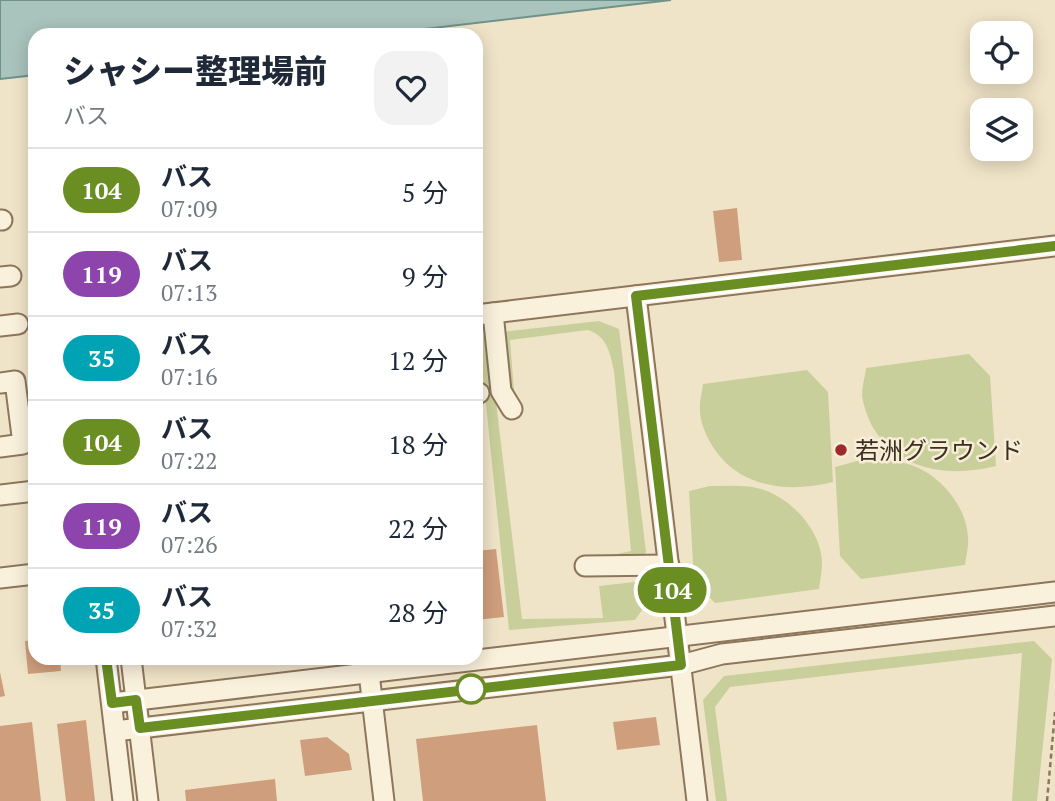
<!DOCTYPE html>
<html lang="ja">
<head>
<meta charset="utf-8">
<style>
  :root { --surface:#fff; --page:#f2f2f3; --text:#1f2937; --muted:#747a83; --line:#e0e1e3 }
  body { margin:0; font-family:"PT Serif","Noto Sans JP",serif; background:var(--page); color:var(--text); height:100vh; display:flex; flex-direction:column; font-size:26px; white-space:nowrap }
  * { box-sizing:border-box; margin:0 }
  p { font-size:23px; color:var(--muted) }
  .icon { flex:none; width:38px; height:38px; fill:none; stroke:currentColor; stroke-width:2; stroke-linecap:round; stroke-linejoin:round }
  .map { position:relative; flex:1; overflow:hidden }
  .sheet { position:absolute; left:28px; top:28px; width:455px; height:637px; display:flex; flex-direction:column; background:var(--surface); border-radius:21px; box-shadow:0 4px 18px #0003 }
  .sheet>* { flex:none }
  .badge { padding:0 14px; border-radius:23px; font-size:24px; line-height:46px }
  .tools { position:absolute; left:970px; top:21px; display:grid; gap:14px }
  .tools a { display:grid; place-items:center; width:63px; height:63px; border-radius:14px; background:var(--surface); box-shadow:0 4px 18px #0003; font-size:35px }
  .map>.badge { position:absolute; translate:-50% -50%; box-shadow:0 0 0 4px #fff }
  .round { display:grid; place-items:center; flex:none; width:74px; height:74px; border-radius:21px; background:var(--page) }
  .head { display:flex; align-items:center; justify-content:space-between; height:119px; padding:0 35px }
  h1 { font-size:33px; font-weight:800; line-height:52px }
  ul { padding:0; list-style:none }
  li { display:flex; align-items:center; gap:21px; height:84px; padding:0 35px; border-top:2px solid var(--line) }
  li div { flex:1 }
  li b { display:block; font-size:26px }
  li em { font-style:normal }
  li .badge { min-width:77px; font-weight:700; text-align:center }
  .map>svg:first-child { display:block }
</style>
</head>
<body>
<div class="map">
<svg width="1055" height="801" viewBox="0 0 1055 801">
  <rect width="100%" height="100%" fill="#f0e4c8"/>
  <g fill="#c9cf9b">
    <path d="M599 321 619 329 646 552 645 554 608 556 631 551 614 371C610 353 607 336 588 330L510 340 514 390 510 391 502 332Z"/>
    <polygon points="488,335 522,619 603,618 599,586 643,581 651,584 652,596 635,620 509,630 479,336"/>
    <path d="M969 354 990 376 996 466C949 478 898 471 872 426 868 418 863 405 862 395 862 386 865 377 866 368Z"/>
    <path d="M807 370 828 392 833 482C786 494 735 487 710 442 705 433 700 421 700 411 699 402 702 393 703 384Z"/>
    <path d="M857 461C874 461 894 459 911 465 940 475 967 506 968 538 969 546 966 556 965 565L861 579 840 556 835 467Z"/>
    <path d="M710 486C727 486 748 484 764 490 793 500 821 531 822 562 822 571 820 581 819 589L715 603 694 581 689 491Z"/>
    <polygon points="1034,641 1052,659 1037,801 1012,801 1022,653 730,687 715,707 727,801 716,801 703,700 724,676"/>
  </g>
  <polygon fill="#a9c4bc" stroke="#6f938a" stroke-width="2" points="0,0 671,0 373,35 35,35 35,75 0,79"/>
  <g fill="#cf9f7d">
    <polygon points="737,208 742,260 719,262 713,211"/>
    <polygon points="35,516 35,545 32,546 28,517"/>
    <polygon points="496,549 504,617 476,620 476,551"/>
    <polygon points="35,640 35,658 60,658 61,671 28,674 25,641"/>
    <polygon points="0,672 5,696 0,697"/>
    <polygon points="656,717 660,745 617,750 613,722"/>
    <polygon points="86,720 95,801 66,801 57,724"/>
    <polygon points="32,722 41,801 0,801 0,726"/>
    <polygon points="537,725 546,801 423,801 416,739"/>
    <polygon points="327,737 349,754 352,770 305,776 300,740"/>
    <polygon points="275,779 277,801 186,801 185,790"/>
  </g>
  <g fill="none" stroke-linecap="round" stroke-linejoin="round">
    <g stroke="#8d765c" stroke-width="23">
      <g id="minor">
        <polyline points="0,220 2,220"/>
        <polyline points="0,277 11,276"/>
        <polyline points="636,296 697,801"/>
        <polyline points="493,313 501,391 512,409"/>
        <polyline points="476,315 1055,246"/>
        <polyline points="0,326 18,324"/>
        <polyline points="0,383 15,381 23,444 0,447"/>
        <polyline points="476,394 479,393"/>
        <polyline points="0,495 35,491"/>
        <polyline points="585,566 669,565"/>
        <polyline points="0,578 35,574"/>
        <polyline points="106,658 123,801"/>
        <polyline points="131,658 148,801"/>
        <polyline points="369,673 384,801"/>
        <polyline points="112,703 1055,592"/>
        <polyline points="115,731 681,665 722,654 1055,616"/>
      </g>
    </g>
    <polyline stroke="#8d765c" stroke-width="2.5" stroke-dasharray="5 3.5" stroke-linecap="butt" points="1047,801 1055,712"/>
    <use href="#minor" stroke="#faf1dc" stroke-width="19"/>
  </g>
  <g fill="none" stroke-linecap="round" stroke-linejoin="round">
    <g stroke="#fff" stroke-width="16">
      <polyline id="line" points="106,658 112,703 136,700 140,728 681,665 636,296 1055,246"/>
    </g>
    <use href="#line" stroke="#6b8e23" stroke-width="10"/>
  </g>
  <circle fill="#9e2a2b" stroke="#f7eed8" stroke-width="2.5" cx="841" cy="450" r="7"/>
  <circle fill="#fff" stroke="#6b8e23" stroke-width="3.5" cx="471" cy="689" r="14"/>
  <g text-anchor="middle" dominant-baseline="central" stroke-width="5" stroke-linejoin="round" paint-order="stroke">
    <g font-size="24" fill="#3d2e20" stroke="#f7eed8" text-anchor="start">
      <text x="855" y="450">若洲グラウンド</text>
    </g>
  </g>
</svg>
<div class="tools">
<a><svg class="icon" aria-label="locate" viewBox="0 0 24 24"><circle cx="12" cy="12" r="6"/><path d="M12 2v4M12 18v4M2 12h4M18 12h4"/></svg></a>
<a><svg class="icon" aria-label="layers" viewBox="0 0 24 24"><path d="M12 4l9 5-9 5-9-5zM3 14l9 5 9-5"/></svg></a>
</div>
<b class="badge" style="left:672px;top:590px;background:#6b8e23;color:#fff">104</b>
<section class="sheet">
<div class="head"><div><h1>シャシー整理場前</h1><p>バス</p></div><a class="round"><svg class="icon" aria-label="heart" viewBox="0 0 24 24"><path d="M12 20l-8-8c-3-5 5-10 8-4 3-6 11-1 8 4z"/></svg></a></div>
<ul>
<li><span class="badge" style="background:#6b8e23;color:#fff">104</span><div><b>バス</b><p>07:09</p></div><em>5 分</em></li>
<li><span class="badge" style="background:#8e44ad;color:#fff">119</span><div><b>バス</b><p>07:13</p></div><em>9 分</em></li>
<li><span class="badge" style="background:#00a3b4;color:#fff">35</span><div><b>バス</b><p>07:16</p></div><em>12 分</em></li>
<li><span class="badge" style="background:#6b8e23;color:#fff">104</span><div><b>バス</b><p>07:22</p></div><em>18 分</em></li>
<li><span class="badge" style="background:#8e44ad;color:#fff">119</span><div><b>バス</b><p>07:26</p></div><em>22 分</em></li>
<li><span class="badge" style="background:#00a3b4;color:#fff">35</span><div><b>バス</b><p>07:32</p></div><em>28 分</em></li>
</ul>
</section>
</div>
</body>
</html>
